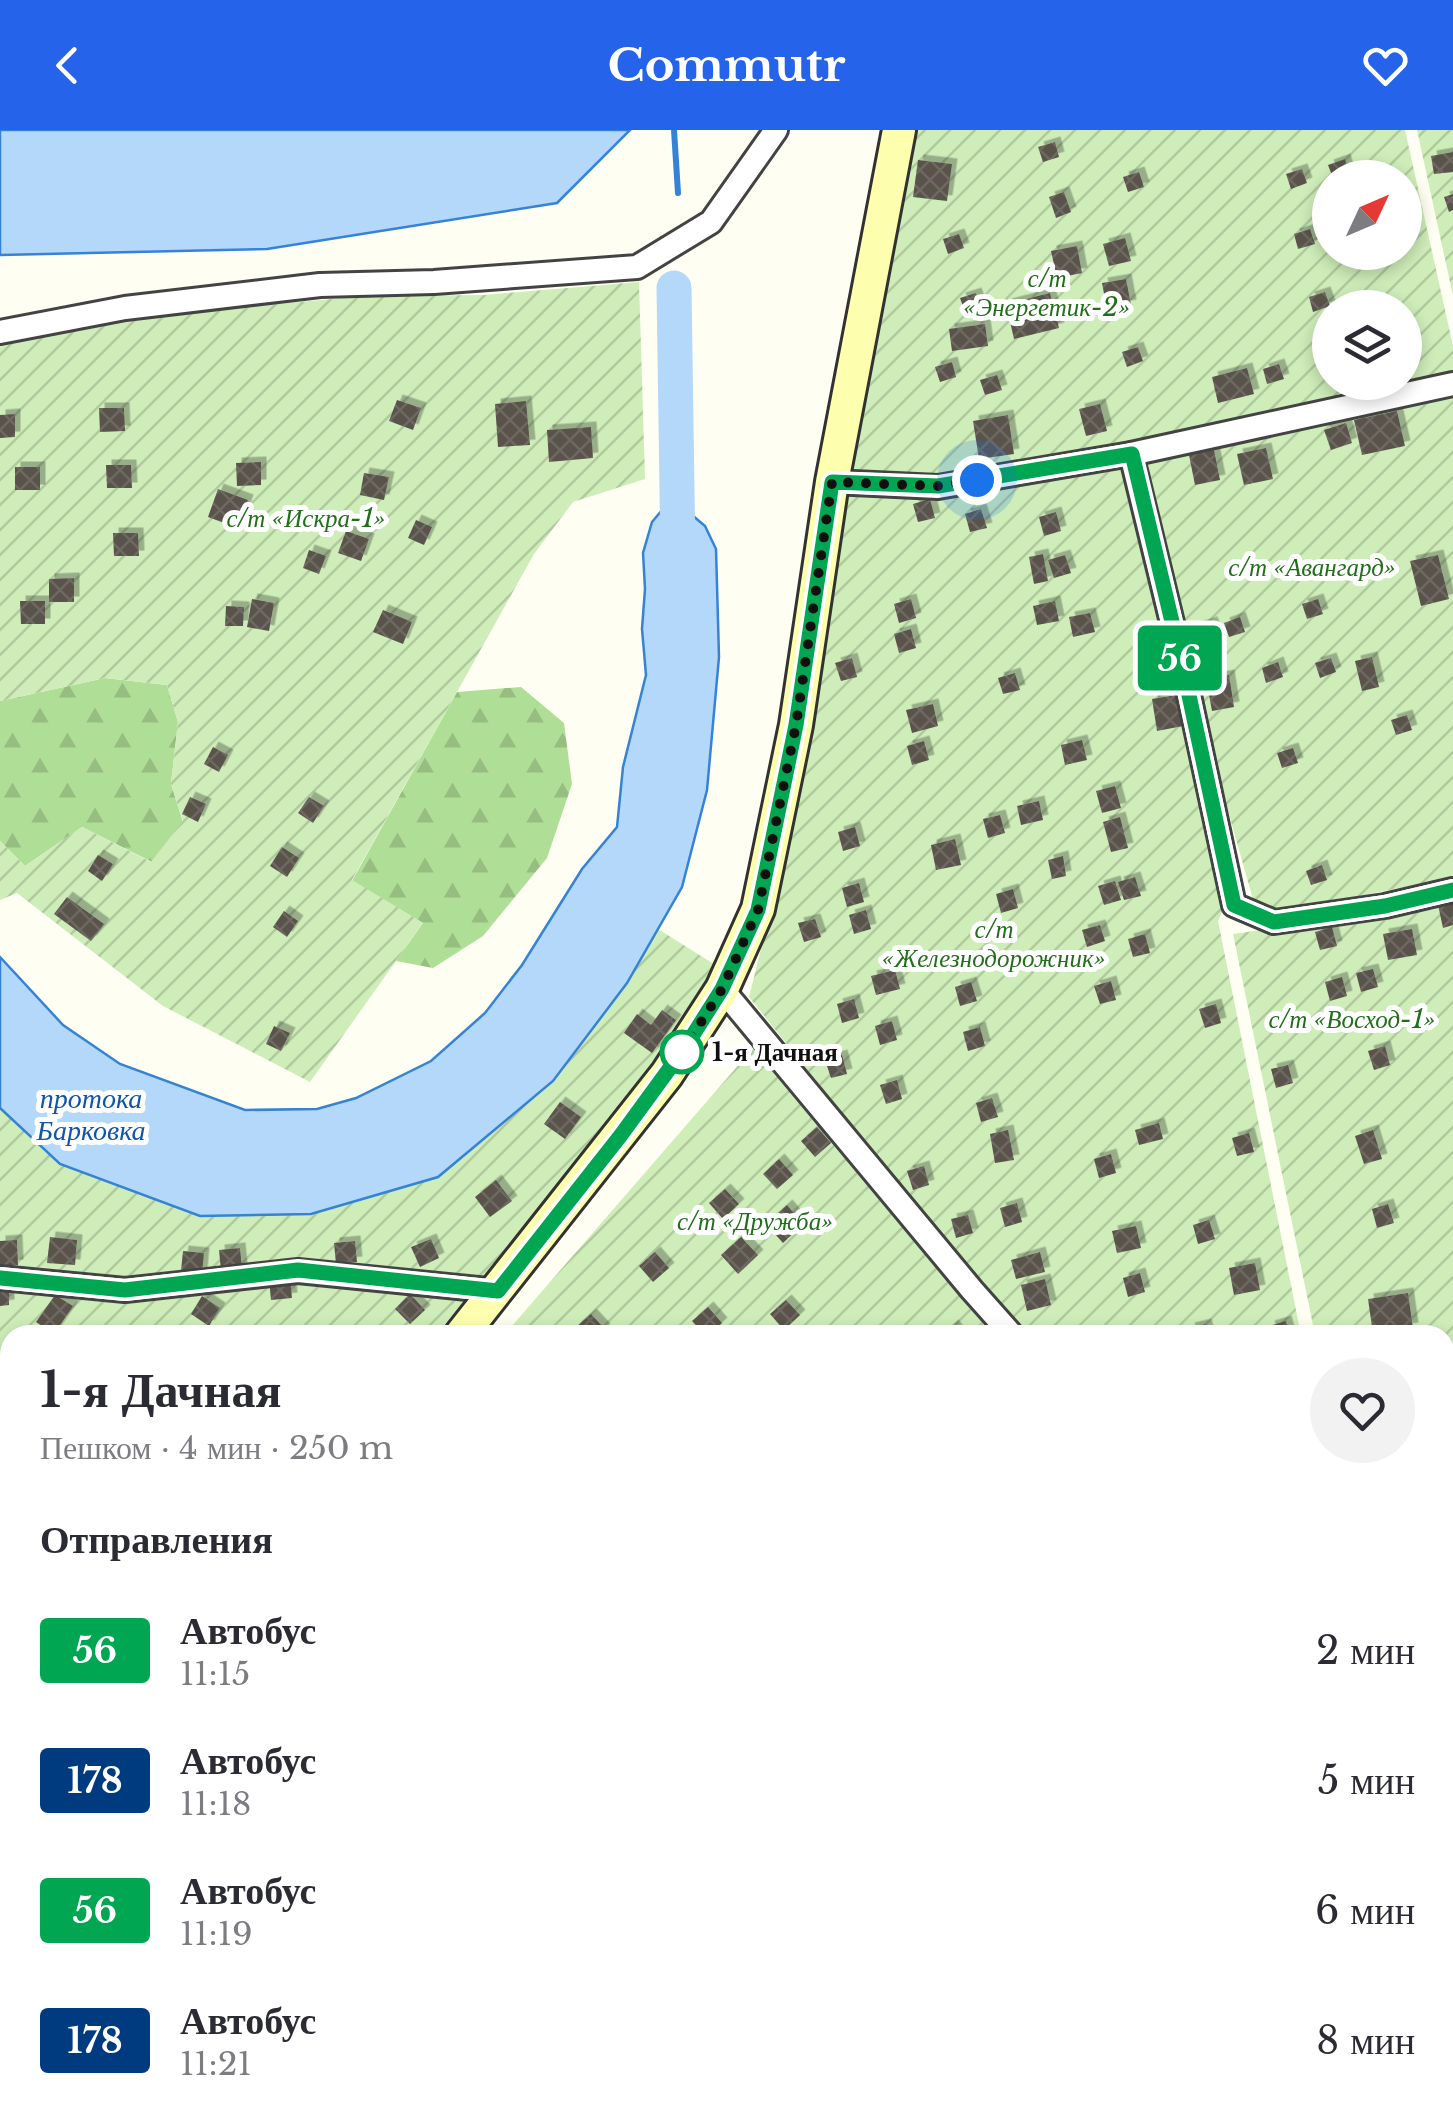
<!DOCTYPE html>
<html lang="ru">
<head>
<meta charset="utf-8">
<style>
  :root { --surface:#fff; --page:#f2f2f3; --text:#2b2b33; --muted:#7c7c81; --accent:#2563eb }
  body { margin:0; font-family:"Libre Baskerville",serif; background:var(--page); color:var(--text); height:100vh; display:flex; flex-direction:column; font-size:38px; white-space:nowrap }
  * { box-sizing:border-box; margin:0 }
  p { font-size:32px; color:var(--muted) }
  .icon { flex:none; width:55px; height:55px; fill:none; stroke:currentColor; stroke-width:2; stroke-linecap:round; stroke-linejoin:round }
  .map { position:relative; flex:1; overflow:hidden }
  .sheet { position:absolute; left:0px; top:1195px; width:1455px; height:800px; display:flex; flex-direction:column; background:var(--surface); border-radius:30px 30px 0 0; box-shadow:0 5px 15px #0003 }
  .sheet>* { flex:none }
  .badge { padding:0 20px; border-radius:8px; font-size:35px; line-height:65px }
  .needle { width:65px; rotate:46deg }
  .tools { position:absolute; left:1312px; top:30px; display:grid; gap:20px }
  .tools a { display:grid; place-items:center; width:110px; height:110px; border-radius:50%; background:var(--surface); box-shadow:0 5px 15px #0003; font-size:50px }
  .you { position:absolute; width:50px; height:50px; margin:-25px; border:8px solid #fff; border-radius:50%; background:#1a73e8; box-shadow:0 0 0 15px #1a73e833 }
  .map>.badge { position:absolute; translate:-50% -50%; box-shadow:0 0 0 5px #fff }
  h2 { padding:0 40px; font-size:38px; line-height:90px }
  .round { display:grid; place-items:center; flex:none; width:105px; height:105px; border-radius:52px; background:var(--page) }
  .headline { display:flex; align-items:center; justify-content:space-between; height:170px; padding:0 40px }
  h1 { font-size:48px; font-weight:800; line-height:75px }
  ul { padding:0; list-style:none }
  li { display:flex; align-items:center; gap:30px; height:130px; padding:0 40px }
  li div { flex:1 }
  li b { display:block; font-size:38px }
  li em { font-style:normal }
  li .badge { min-width:110px; font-weight:700; text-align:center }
  header { display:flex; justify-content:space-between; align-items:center; height:130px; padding:0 40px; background:var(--accent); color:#fff; font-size:45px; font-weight:800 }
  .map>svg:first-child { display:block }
</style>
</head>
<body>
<header><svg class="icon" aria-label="back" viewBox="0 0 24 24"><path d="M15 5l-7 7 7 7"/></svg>Commutr<svg class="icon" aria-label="heart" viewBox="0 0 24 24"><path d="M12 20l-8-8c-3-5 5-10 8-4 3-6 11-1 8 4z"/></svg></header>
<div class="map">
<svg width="1453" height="1995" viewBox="0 0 1453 1995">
  <defs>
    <pattern id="forest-firs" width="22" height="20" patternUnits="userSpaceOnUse" patternTransform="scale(2.5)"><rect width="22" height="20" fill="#afdf97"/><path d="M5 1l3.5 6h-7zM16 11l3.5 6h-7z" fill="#96be81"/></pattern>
    <pattern id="garden-furrows" width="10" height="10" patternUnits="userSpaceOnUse" patternTransform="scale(2.5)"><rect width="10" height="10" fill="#ceedb9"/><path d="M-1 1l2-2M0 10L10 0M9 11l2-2" fill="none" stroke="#b0ca9e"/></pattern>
    <pattern id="building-cross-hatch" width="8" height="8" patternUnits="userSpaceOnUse" patternTransform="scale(2.5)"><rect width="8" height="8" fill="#5a534b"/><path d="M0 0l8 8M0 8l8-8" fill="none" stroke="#6d6761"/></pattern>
    <filter id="shadow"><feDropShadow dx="5.5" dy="-5.5" stdDeviation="0" flood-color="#0004"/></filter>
  </defs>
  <rect width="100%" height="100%" fill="#fffef3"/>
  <g fill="url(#forest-firs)">
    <polygon points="105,548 167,555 178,592 171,654 183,692 152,732 82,697 25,736 0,711 0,571"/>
    <polygon points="521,557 564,593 572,654 547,728 483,806 433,838 396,831 423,793 352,751 457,562"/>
  </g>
  <g fill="url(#garden-furrows)" fill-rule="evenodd">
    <path d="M916 0H1405L1453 216V250L943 346 847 342 880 160ZM1330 48H1405V122H1330ZM1330 178H1405V252H1330Z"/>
    <polygon points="1417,0 1453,0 1453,166"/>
    <polygon points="639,152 645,349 573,372 534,424 352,750 423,793 310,952 163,876 17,763 0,770 0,711 25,736 82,697 151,732 183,691 171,654 178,592 167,555 105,548 0,571 0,215 112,192 278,174 364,166 484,165"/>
    <polygon points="1453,262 1453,747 1272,784 1254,773 1193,557 1146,330"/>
    <polygon points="1126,334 1227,772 1218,791 1301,1205 1029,1205 940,1105 749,867 800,663 849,365 947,364"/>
    <polygon points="1453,766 1453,1838 1445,1805 1445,1205 1315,1205 1233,804 1386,782"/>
    <polygon points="658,799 717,836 678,904 627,973 436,1205 10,1205 10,1784 0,1797 0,978 60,1034 200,1086 312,1084 438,1047 553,951 627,853"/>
    <polygon points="755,916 1004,1205 504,1205"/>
    <polygon points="10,1840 10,1985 1445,1985 1445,1891 1453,1921 1453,1995 0,1995 0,1854"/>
  </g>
  <g fill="#b4d8fa" stroke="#3583d7" stroke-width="2.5">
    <polygon points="0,0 630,0 557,73 267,119 0,125"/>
    <polygon points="662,380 692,385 705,396 716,419 719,527 707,660 682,757 627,853 553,951 438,1047 311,1084 200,1086 60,1034 0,978 0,827 63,895 120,934 245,980 317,979 356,968 431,931 485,883 522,835 582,739 617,697 623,637 646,545 642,499 645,459 643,423 652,392"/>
  </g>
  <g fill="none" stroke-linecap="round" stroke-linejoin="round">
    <polyline stroke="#3583d7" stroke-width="6" points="674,0 678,63"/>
    <polyline stroke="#b4d8fa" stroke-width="35" points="674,158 678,427"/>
  </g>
  <g fill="url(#building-cross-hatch)" filter="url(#shadow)">
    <polygon points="1055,12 1059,27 1043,32 1038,17"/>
    <polygon points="1453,22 1453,42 1434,44 1431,26"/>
    <polygon points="1345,29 1349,44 1333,48 1328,35"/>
    <polygon points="918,30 952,34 947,71 913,67"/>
    <polygon points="1302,39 1307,53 1291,59 1286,44"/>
    <polygon points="1139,42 1144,57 1128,62 1123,47"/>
    <polygon points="1064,62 1071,82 1056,88 1049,67"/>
    <polygon points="1453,64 1453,80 1449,82 1444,67"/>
    <polygon points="1310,99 1315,114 1298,119 1294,104"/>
    <polygon points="959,104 964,118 948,124 943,109"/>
    <polygon points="1125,108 1131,131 1109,136 1103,114"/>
    <polygon points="1077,116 1082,143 1057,148 1051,121"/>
    <polygon points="1126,149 1131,175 1107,180 1102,153"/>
    <polygon points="1325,162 1330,176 1313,182 1309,167"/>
    <polygon points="976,163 981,177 965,182 960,168"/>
    <polygon points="1050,163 1059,198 1014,209 1006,174"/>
    <polygon points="985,194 988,216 952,221 949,199"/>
    <polygon points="1138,217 1143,231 1127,237 1122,222"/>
    <polygon points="952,232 956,247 940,252 935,237"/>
    <polygon points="1279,234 1284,249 1267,254 1263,239"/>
    <polygon points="1247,238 1254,264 1218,273 1212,247"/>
    <polygon points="997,245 1002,260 985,265 980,250"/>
    <polygon points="397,270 421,278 413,300 389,291"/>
    <polygon points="526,271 530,315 498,317 495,274"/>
    <polygon points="1100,274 1107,301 1086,306 1079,279"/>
    <polygon points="99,278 124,278 125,301 100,302"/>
    <polygon points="1397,281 1405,316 1362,325 1354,290"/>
    <polygon points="15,284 15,307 0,308 0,285"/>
    <polygon points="1008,285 1014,324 979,329 973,291"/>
    <polygon points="1346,293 1352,313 1331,320 1324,300"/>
    <polygon points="591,297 593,328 549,332 547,300"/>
    <polygon points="1266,318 1273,349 1244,355 1237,324"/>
    <polygon points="1214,320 1220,350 1195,355 1189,325"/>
    <polygon points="261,332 261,355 237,356 236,333"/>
    <polygon points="106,335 131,335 132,358 107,358"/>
    <rect x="15" y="337" width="25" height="23"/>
    <polygon points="364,343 389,347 384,370 360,365"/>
    <polygon points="218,359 248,370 238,398 208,387"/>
    <polygon points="930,369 935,388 918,392 913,374"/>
    <polygon points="981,379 987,398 970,402 965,384"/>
    <polygon points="1056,382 1061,401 1044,406 1039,387"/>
    <polygon points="416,390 432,397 424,415 408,408"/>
    <polygon points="346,401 369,409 361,431 338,423"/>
    <polygon points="113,403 138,403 139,426 114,426"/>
    <polygon points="309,420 326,426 319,444 303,438"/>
    <polygon points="1043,424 1048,451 1034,454 1029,427"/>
    <polygon points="1065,425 1071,443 1054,448 1048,430"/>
    <polygon points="1438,425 1449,469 1421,476 1410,431"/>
    <polygon points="74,448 74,472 49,472 49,449"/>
    <polygon points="252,469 274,473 269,501 247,497"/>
    <polygon points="911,469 916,488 899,493 894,474"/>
    <polygon points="1318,469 1323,484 1307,489 1302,474"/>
    <polygon points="20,471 45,471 45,494 21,494"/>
    <polygon points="1055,471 1059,491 1037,495 1033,476"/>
    <polygon points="226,476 244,477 243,496 225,496"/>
    <polygon points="383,480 412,492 403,514 373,502"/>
    <polygon points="1090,483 1095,502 1073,507 1069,487"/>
    <polygon points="1240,487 1245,502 1229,507 1224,493"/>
    <polygon points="1212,492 1217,506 1200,512 1195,497"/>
    <polygon points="911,499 916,518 899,523 894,504"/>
    <polygon points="1163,512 1167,530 1141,536 1137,517"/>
    <polygon points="1372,527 1379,557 1362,561 1355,531"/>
    <polygon points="852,528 857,547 841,551 835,533"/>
    <polygon points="1331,528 1336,542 1320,548 1315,533"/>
    <polygon points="1278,532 1283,547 1266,553 1262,538"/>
    <polygon points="1015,543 1020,560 1003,564 998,548"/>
    <polygon points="1229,545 1234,577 1212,581 1206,549"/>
    <polygon points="1177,565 1183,596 1157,601 1152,569"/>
    <polygon points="933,574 938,596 912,603 906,580"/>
    <polygon points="1407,585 1412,600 1396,605 1391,590"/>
    <polygon points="1082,610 1087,630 1065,635 1061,615"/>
    <polygon points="924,611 929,630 912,635 907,616"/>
    <polygon points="213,617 228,625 219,642 204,634"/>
    <polygon points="1293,618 1298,633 1282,638 1277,623"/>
    <polygon points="1115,656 1121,678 1102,683 1096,661"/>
    <polygon points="190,667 206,674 198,692 182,684"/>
    <polygon points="309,667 324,676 313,693 298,683"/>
    <polygon points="1039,671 1043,690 1021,695 1017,676"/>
    <polygon points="1000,685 1005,703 988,708 983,689"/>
    <polygon points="1120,687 1128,718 1111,722 1103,692"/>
    <polygon points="855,697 860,716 843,721 838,702"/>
    <polygon points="955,709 961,735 936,740 931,715"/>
    <polygon points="282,717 299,728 287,747 270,736"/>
    <polygon points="98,725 113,734 102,751 88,741"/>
    <polygon points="1063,726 1066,746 1052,749 1048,730"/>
    <polygon points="1322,735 1327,750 1311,755 1306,741"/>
    <polygon points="1135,747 1141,766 1124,770 1118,752"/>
    <polygon points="1115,751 1121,770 1104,775 1098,756"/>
    <polygon points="859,753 864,772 847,777 842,758"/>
    <polygon points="1013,759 1018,778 1001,783 996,764"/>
    <polygon points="67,767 104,794 91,811 54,784"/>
    <polygon points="1453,771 1453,795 1443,798 1438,775"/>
    <polygon points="866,780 871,799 854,804 849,785"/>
    <polygon points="284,781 298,791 287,807 273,797"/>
    <polygon points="815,789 821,807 804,812 798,793"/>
    <polygon points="1100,795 1105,811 1087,817 1082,800"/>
    <polygon points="1332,797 1337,816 1320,820 1315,802"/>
    <polygon points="1412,799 1417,825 1388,830 1383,804"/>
    <polygon points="1145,804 1150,823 1133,827 1128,809"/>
    <polygon points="1373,839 1378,857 1361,862 1356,843"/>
    <polygon points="895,840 900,859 876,865 871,846"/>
    <polygon points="1342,847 1347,866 1330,871 1325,852"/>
    <polygon points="1111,851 1116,870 1100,874 1094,856"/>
    <polygon points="971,852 977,871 960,876 955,857"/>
    <polygon points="854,869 859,888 842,893 837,874"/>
    <polygon points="1216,874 1221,893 1205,898 1199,879"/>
    <polygon points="662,880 676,890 652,923 624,903 637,884 651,895"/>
    <polygon points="892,891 897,910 880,915 875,896"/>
    <polygon points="274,896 290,903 281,921 266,914"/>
    <polygon points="980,897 985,916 968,921 963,902"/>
    <polygon points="1385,916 1390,935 1374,940 1368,921"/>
    <polygon points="842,925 847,944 831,948 825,930"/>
    <polygon points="1288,935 1293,953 1276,958 1271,939"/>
    <polygon points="897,950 902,969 886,974 880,955"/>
    <polygon points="992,968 998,987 981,992 976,973"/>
    <polygon points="560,972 581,987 565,1009 544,994"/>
    <polygon points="1159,993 1163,1009 1139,1015 1135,1000"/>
    <polygon points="817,997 831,1013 815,1027 801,1011"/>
    <polygon points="1008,1000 1014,1030 995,1033 990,1004"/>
    <polygon points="1373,1000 1382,1029 1364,1034 1355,1006"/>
    <polygon points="1249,1003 1254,1022 1237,1026 1232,1008"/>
    <polygon points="1111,1024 1116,1043 1099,1048 1094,1029"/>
    <polygon points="779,1029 793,1045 777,1059 763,1044"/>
    <polygon points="924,1036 929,1055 913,1060 907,1041"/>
    <polygon points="496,1050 512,1071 490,1087 475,1067"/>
    <polygon points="725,1059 739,1074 723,1089 709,1073"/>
    <polygon points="1017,1073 1022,1092 1005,1097 1000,1078"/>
    <polygon points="1388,1074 1394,1093 1377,1098 1372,1079"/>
    <polygon points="787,1075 803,1094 783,1113 766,1094"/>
    <polygon points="968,1085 973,1103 956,1108 951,1089"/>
    <polygon points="1209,1090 1215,1109 1198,1114 1193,1095"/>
    <polygon points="1136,1096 1141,1118 1117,1123 1112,1101"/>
    <polygon points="50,1107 77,1110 75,1135 47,1133"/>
    <polygon points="741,1107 758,1125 738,1144 721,1125"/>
    <polygon points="431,1109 439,1128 420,1137 411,1117"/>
    <polygon points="17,1110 18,1135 0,1136 0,1111"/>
    <polygon points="355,1111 357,1132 336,1134 334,1113"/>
    <polygon points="240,1118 242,1139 221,1141 219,1120"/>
    <polygon points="183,1121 204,1123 202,1144 181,1141"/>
    <polygon points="655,1122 669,1138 653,1152 639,1136"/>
    <polygon points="1040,1122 1045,1142 1016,1149 1011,1130"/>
    <polygon points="1255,1133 1260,1160 1234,1165 1229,1138"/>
    <polygon points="1140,1143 1145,1162 1128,1167 1123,1148"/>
    <polygon points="290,1147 292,1168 271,1170 269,1149"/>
    <polygon points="1045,1149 1051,1175 1027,1181 1021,1155"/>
    <polygon points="0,1154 9,1154 9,1175 0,1176"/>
    <polygon points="1408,1163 1413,1198 1373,1204 1368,1169"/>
    <polygon points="410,1164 425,1180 410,1194 395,1179"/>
    <polygon points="55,1165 73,1176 54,1204 36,1192"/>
    <polygon points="202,1166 220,1178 209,1196 191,1184"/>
    <polygon points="786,1170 800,1185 784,1200 770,1184"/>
    <polygon points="708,1177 722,1193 709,1205 704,1205 692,1191"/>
    <polygon points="591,1184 605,1199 599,1205 582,1205 575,1198"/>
    <polygon points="1286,1191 1290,1205 1272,1205 1269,1196"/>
    <polygon points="1206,1194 1209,1205 1191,1205 1189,1198"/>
    <polygon points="953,1195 961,1205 942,1205"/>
    <polygon points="1453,1335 1453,1355 1445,1357 1445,1337"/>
    <polygon points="10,1514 10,1544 0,1535 0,1525"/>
    <polygon points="1453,1762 1453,1783 1446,1785 1445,1765"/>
    <polygon points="1448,1965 1453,1978 1453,1986 1436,1993 1433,1985 1445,1985 1445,1967"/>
    <polygon points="736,1985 746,1985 754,1995 723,1995"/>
    <polygon points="1075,1985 1106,1985 1079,1995"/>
    <polygon points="1311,1986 1315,1995 1290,1995"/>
  </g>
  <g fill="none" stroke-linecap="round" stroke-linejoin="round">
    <g stroke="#434343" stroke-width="28">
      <g id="minor">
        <polyline points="0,202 125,178 320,155 434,152 637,137 711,92 776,0"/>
        <polyline points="1131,324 1184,542 1234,775 1274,792 1385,776 1453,760"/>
        <polyline points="832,352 938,357 1131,324 1453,254"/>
        <polyline points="722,859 972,1160 1012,1205"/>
        <polyline points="0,1148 125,1160 298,1141 498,1161"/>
        <polyline points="1445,1850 1453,1880"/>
      </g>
    </g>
    <g stroke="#323232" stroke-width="38">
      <g id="secondary">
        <polyline points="461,1205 667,944 722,859 758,779 796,595 832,352 899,0"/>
        <polyline points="0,1833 10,1818"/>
      </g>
    </g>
    <use href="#minor" stroke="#fff" stroke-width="22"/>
    <use href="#secondary" stroke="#feffae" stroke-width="32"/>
  </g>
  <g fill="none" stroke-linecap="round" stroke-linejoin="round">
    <g stroke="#fff" stroke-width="22">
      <polyline id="line" points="0,1148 125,1160 298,1140 498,1161 621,1005 686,916 722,859 758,780 796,595 832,352 938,356 1132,324 1184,542 1234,775 1274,792 1385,776 1453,760"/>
    </g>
    <use href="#line" stroke="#00a651" stroke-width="15"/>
    <polyline stroke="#101010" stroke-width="10" stroke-dasharray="0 18" points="682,922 722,859 758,780 796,595 832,352 938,356 977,350"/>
  </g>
  <circle fill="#fff" stroke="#00a651" stroke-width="5" cx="682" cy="922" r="20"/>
  <g text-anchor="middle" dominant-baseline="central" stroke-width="10" stroke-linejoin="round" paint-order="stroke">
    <g font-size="25" font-style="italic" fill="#226e1a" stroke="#fff">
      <text x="1047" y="148">с/т<tspan x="1047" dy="29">«Энергетик-2»</tspan></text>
      <text x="306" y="388">с/т «Искра-1»</text>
      <text x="1312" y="437">с/т «Авангард»</text>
      <text x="994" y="799">с/т<tspan x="994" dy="29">«Железнодорожник»</tspan></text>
      <text x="1352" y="889">с/т «Восход-1»</text>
      <text x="755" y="1091">с/т «Дружба»</text>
    </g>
    <g font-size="25" font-weight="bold" fill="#101010" stroke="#fff" text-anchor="start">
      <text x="712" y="922">1-я Дачная</text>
    </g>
    <g font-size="28" font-style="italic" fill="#0f55ac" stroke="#fff">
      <text x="91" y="968">протока<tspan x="91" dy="32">Барковка</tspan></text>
    </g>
  </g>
</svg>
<div class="tools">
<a><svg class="needle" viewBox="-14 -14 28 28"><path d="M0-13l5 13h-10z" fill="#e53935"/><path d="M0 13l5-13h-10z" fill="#7c7c81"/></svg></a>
<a><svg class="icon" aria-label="layers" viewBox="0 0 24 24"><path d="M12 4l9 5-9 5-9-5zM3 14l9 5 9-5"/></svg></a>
</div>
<div class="you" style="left:977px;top:350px"></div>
<b class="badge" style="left:1180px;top:528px;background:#00a651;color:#fff">56</b>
<section class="sheet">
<div class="headline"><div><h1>1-я Дачная</h1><p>Пешком · 4 мин · 250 m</p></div><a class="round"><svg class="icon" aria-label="heart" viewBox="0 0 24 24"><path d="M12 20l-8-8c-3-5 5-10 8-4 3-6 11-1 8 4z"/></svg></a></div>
<h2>Отправления</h2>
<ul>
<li><span class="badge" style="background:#00a651;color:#fff">56</span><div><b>Автобус</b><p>11:15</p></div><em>2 мин</em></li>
<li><span class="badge" style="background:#003b80;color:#fff">178</span><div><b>Автобус</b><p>11:18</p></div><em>5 мин</em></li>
<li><span class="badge" style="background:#00a651;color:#fff">56</span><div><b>Автобус</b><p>11:19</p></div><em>6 мин</em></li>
<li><span class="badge" style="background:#003b80;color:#fff">178</span><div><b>Автобус</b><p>11:21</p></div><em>8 мин</em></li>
</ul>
</section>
</div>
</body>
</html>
